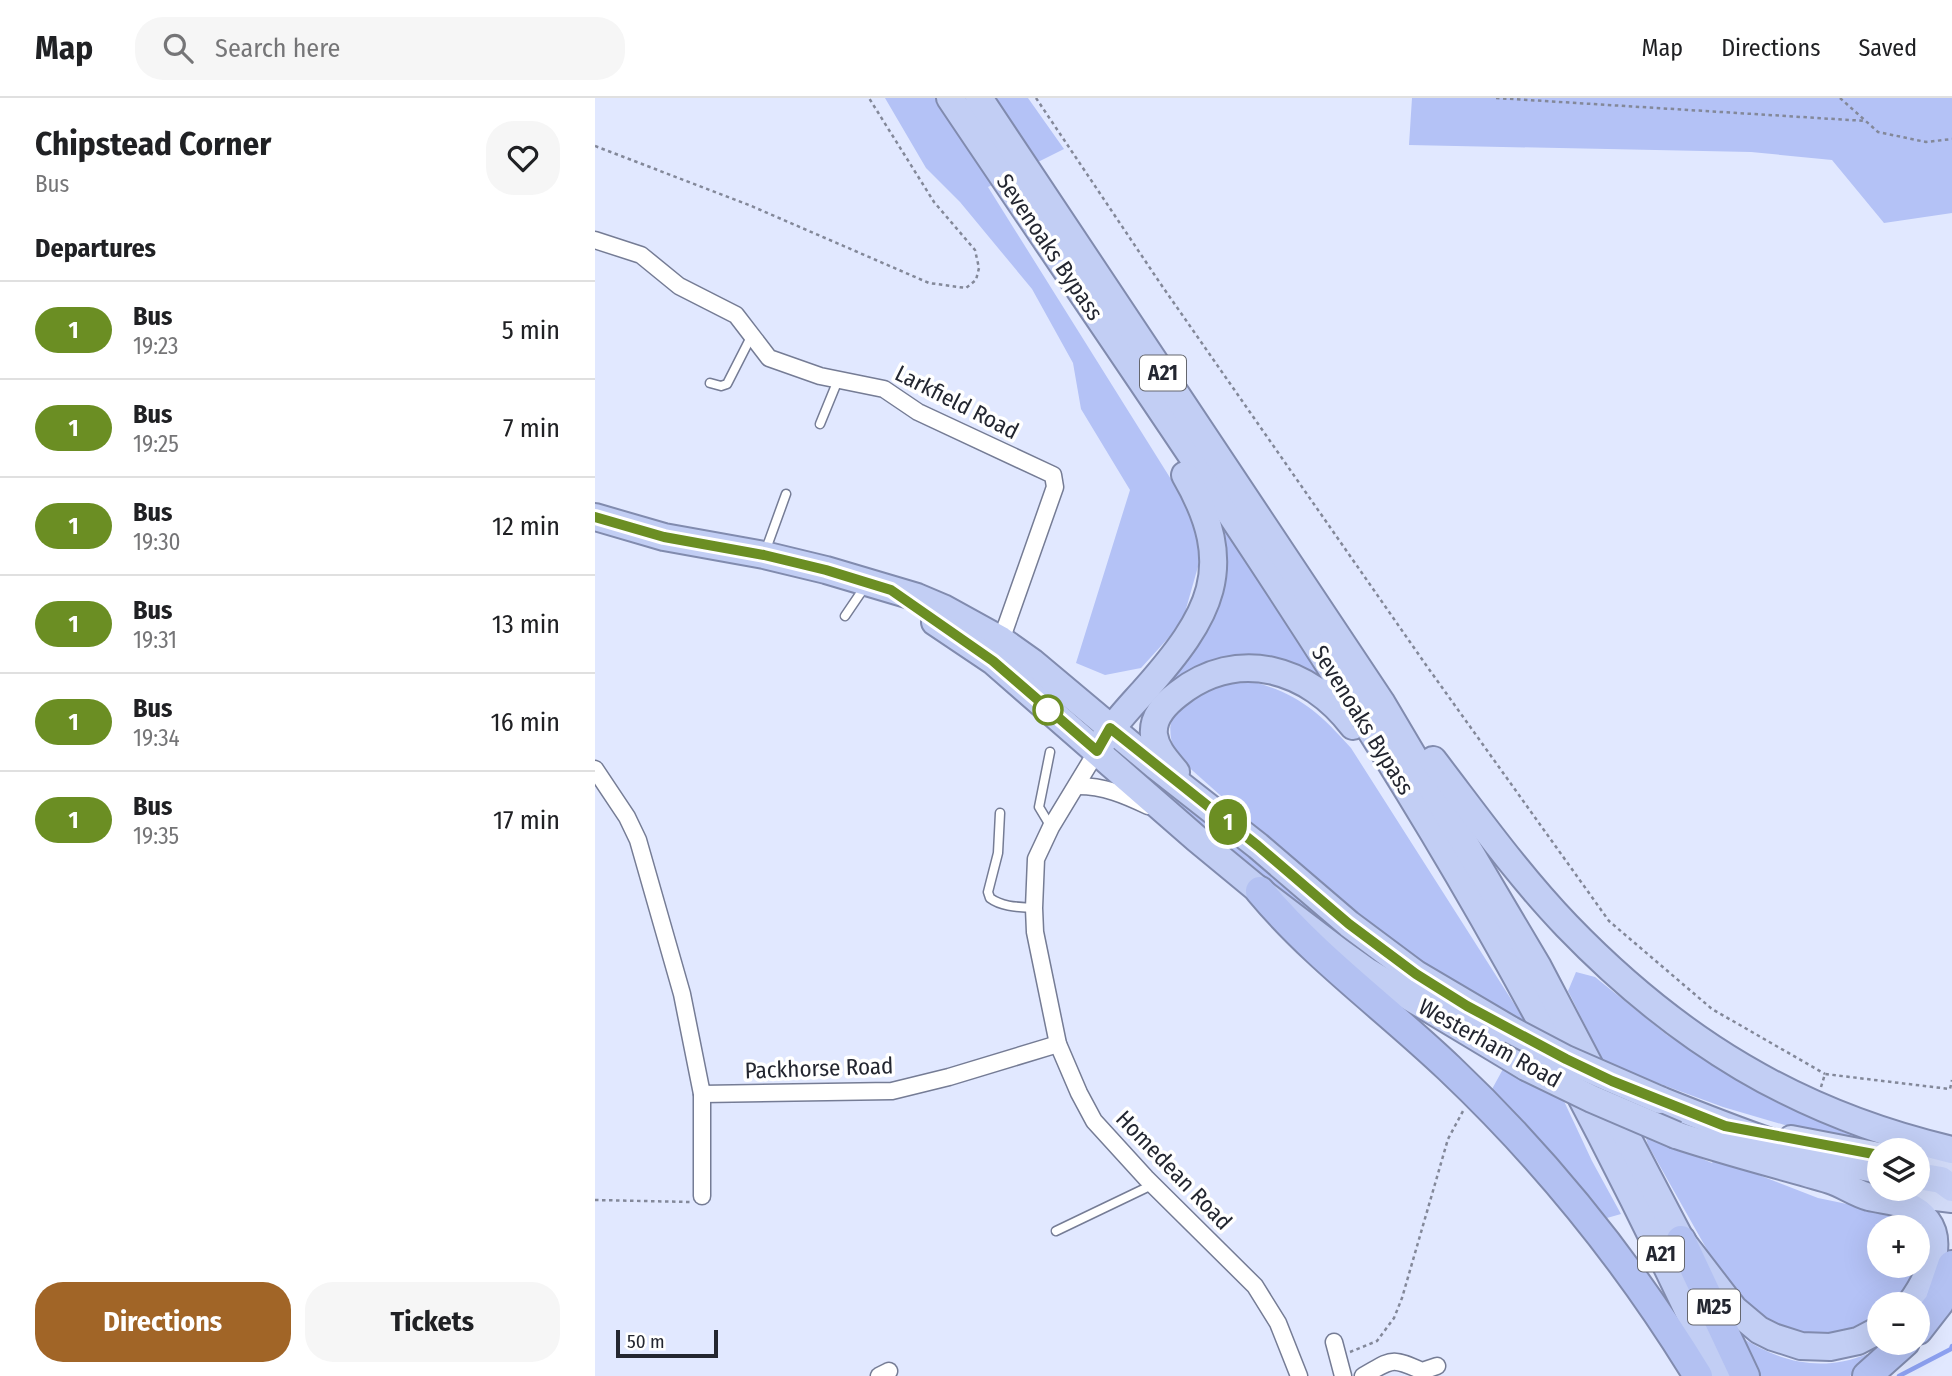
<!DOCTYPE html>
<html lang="en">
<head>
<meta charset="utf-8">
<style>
  :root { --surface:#fff; --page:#f6f6f6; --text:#202124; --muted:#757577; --line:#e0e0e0; --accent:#a16527 }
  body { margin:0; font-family:"Fira Sans Condensed",sans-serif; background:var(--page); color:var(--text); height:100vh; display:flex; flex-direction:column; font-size:26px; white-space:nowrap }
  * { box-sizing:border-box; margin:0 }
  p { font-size:23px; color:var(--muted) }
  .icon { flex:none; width:38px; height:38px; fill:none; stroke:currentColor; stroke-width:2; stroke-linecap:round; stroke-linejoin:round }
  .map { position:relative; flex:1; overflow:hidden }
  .drawer { display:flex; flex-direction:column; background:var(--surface); width:595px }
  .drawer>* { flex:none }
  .badge { padding:0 14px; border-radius:23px; font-size:24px; line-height:46px }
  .buttons { position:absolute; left:1272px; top:1040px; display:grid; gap:14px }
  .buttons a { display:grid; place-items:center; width:63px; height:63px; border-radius:50%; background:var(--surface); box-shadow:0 7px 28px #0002; font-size:35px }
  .scale { position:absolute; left:21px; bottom:18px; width:102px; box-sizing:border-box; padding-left:7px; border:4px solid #232630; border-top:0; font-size:19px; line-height:24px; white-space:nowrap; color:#232630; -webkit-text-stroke:5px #fff; paint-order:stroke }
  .map>.badge { position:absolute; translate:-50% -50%; box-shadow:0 0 0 4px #fff }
  h2 { padding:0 35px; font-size:26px; line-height:63px }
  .round { display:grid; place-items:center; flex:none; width:74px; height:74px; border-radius:28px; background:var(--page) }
  .summary { display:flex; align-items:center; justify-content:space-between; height:119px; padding:0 35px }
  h1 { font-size:33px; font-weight:700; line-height:52px }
  .button { display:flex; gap:14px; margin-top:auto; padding:14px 35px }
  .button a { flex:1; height:80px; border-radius:28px; background:var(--accent); color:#fff; font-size:28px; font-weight:700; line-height:80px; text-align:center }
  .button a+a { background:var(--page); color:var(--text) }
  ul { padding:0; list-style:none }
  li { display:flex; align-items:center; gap:21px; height:98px; padding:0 35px; border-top:2px solid var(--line) }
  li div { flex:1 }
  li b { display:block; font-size:26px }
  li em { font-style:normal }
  li .badge { min-width:77px; font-weight:700; text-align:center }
  header { display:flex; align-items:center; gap:42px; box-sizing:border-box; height:98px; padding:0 35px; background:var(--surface); border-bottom:2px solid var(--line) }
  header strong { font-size:33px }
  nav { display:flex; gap:38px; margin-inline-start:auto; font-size:24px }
  .search { width:490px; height:63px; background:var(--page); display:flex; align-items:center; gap:18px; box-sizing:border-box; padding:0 24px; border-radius:28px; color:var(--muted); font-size:26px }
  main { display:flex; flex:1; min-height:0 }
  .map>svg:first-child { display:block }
</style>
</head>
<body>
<header>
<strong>Map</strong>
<div class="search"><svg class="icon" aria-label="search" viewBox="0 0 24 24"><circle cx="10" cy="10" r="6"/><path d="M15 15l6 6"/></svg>Search here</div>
<nav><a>Map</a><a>Directions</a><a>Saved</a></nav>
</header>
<main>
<section class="drawer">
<div class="summary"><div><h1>Chipstead Corner</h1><p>Bus</p></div><a class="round"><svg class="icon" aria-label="heart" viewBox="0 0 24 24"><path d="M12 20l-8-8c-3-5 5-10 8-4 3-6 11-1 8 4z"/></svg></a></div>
<h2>Departures</h2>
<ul>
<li><span class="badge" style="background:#6b8e23;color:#fff">1</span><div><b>Bus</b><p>19:23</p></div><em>5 min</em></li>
<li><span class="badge" style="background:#6b8e23;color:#fff">1</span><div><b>Bus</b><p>19:25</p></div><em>7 min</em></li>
<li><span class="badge" style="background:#6b8e23;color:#fff">1</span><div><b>Bus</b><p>19:30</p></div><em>12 min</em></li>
<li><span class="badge" style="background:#6b8e23;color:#fff">1</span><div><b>Bus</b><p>19:31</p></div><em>13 min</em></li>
<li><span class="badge" style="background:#6b8e23;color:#fff">1</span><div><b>Bus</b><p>19:34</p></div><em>16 min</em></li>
<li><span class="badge" style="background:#6b8e23;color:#fff">1</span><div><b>Bus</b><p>19:35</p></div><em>17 min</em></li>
</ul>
<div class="button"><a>Directions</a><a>Tickets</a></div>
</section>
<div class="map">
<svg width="1357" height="1278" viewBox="0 0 1357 1278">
  <rect width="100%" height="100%" fill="#e1e8ff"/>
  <g fill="#b4c2f6">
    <polygon points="290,0 433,0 469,51 393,89 599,418 606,458 587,525 546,570 510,577 481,565 535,392 486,311 478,265 437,191 365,104 331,70"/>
    <polygon points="817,0 1357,0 1357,115 1289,125 1237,62 1156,54 814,47"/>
    <polygon points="618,407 741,597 705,572 558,600 607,538"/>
    <path d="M652 582C702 595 722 612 756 650L930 923 847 879 771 827 589 665C585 658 577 648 576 640 569 598 623 589 652 582Z"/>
    <polygon points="529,657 753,837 819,895 680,792"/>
    <polygon points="981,874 1000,879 1072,937 1183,1005 1248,1034 1295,1047 1224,1037 1128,1009 1038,976 1007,961 973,893"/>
    <polygon points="908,971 968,1001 997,1063 1026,1116 1012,1120 896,993"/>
    <polygon points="1050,1037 1117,1065 1120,1060 1223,1100 1305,1117 1321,1129 1284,1129 1284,1167 1323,1167 1323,1131 1328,1158 1307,1200 1302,1206 1284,1206 1284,1222 1264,1233 1205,1239 1156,1214 1128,1180 1053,1047"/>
    <path d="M1143 1237C1183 1264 1226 1275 1272 1256L1274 1260 1255 1278H1161Z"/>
  </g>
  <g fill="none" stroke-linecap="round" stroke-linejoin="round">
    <polyline stroke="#8da1f1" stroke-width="4.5" points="1304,1278 1356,1251 1357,1248"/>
    <g stroke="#757c95" stroke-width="11">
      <g id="service">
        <polyline points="115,285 126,288 132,286 157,237"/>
        <polyline points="225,326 243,282"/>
        <polyline points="170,454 191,396"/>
        <polyline points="250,518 271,487"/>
        <polyline points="455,654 444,709 456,729"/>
        <path d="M405 715 403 755 393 794 395 800C407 809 424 809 439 810"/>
        <polyline points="461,1133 557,1087"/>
      </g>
    </g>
    <g stroke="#757c95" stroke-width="19">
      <g id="minor">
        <polyline points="0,142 46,157 84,188 141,217 174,260 225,278 289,291 323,314 458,377 460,389 404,548"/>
        <polyline points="502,653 456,729 441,761 439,810 440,834 463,946 484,995 499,1023 551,1080 660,1188 683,1225 704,1278"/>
        <polyline points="0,671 32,719 43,742 87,896 107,996 297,993 354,979 463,946"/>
        <path d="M483 688C509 688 530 697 553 708"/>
        <polyline points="107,996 107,1098"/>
        <polyline points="739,1244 748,1278"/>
        <polyline points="284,1278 294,1273"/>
        <path d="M768 1278C797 1262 795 1258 827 1273L842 1268"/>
      </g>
    </g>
    <g stroke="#818bae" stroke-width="28">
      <g id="primary">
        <polyline points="1196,1040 1284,1057"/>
        <polyline points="1323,1064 1357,1068"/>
        <polyline points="1292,1094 1357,1102"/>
      </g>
    </g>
    <g stroke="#818bae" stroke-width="30">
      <g id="trunk">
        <path d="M355 0C518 243 687 483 838 734 943 909 1037 1092 1124 1278"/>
        <polyline points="384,0 786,604 943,869 1086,1142 1139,1211 1164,1232 1178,1239 1206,1248 1235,1249 1263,1243 1284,1232"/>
        <polyline points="0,419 69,439 169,457 231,472 322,499 348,510 406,542 437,564 561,668 663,748 754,826 821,876 916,932"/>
        <polyline points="340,524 398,563 602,741 665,793 745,854 773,874 931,969"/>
        <path d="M506 646C518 626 534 610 550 592 615 518 644 470 590 377"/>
        <path d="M838 662C881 718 923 777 972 828 1082 942 1202 1016 1357 1052"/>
        <path d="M581 674C572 663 561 652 559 637 557 619 570 606 583 596 643 549 714 570 758 628"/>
        <path d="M1065 1002C1137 1031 1207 1059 1284 1072"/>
        <path d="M1081 1037C1132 1054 1184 1067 1235 1082 1248 1086 1260 1095 1274 1099 1295 1104 1317 1103 1332 1123 1350 1147 1331 1185 1315 1206"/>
        <polyline points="1323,1078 1346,1082 1357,1090"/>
      </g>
    </g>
    <g stroke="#818bae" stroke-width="32">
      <g id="motorway">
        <path d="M665 793C720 859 791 910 854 970 950 1061 1034 1165 1103 1278"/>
        <polyline points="1086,1142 1150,1278"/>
        <polyline points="1323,1232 1344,1205 1357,1167"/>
        <polyline points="1272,1278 1310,1244"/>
      </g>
    </g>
    <g stroke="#838899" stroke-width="2.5" stroke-dasharray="3.5 3.5" stroke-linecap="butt">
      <polyline points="441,0 565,185 831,567 1014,823 1117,911 1230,976"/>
      <polyline points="901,0 1271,23"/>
      <polyline points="1245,0 1283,34 1331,44 1357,41"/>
      <polyline points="0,48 154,107 334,185 371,190 381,182 384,170 380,152 339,104 274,0"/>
      <polyline points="1226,989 1230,976 1355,991 1357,982"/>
      <polyline points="0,1102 96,1104"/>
      <polyline points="755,1254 782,1243 799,1220 807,1200 853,1041 868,1013"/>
    </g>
    <use href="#service" stroke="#fff" stroke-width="8"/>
    <use href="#minor" stroke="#fff" stroke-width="16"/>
    <use href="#primary" stroke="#d1daf7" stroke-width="24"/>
    <use href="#trunk" stroke="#c2cef4" stroke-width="26"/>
    <use href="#motorway" stroke="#b3c1f2" stroke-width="28"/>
    <g stroke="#818bae" stroke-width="30" stroke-linecap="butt">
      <g id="trunk-bridge">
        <polyline points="916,932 971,961 1065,1002"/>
        <polyline points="931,969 997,1001 1081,1037"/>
      </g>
    </g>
    <use href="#trunk-bridge" stroke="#c2cef4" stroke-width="26"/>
  </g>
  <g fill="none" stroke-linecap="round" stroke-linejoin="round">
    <g stroke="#fff" stroke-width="16">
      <polyline id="line" points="0,419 69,439 169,457 231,472 296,492 398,563 502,653 515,630 663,748 754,826 821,876 872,908 971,961 1017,983 1130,1028 1284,1057"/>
    </g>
    <use href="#line" stroke="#6b8e23" stroke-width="10"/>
  </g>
  <circle fill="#fff" stroke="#6b8e23" stroke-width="3.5" cx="453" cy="612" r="14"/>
  <g text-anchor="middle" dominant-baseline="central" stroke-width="7" stroke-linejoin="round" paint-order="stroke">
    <g fill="#fff" stroke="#65676e" stroke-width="2">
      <rect x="545" y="257.5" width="46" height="35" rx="5"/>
      <rect x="1043" y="1138.5" width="46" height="35" rx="5"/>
      <rect x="1093" y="1191.5" width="52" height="35" rx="5"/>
    </g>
    <g font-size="21" font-weight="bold" fill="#232630">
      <text x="568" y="275">A21</text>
      <text x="1066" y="1156">A21</text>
      <text x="1119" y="1209">M25</text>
    </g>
    <g font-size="23" fill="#232630" stroke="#fff">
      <text transform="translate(455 149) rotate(56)">Sevenoaks Bypass</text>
      <text transform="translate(362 304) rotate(27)">Larkfield Road</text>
      <text transform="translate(768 622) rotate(58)">Sevenoaks Bypass</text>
      <text transform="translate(895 945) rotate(29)">Westerham Road</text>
      <text transform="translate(224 970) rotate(-2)">Packhorse Road</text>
      <text transform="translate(579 1072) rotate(46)">Homedean Road</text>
    </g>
  </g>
</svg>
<div class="buttons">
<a><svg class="icon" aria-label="layers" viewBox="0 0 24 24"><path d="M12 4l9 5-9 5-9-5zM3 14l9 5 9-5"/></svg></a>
<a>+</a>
<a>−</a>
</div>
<div class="scale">50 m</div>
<b class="badge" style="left:633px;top:724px;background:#6b8e23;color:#fff">1</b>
</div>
</main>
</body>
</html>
